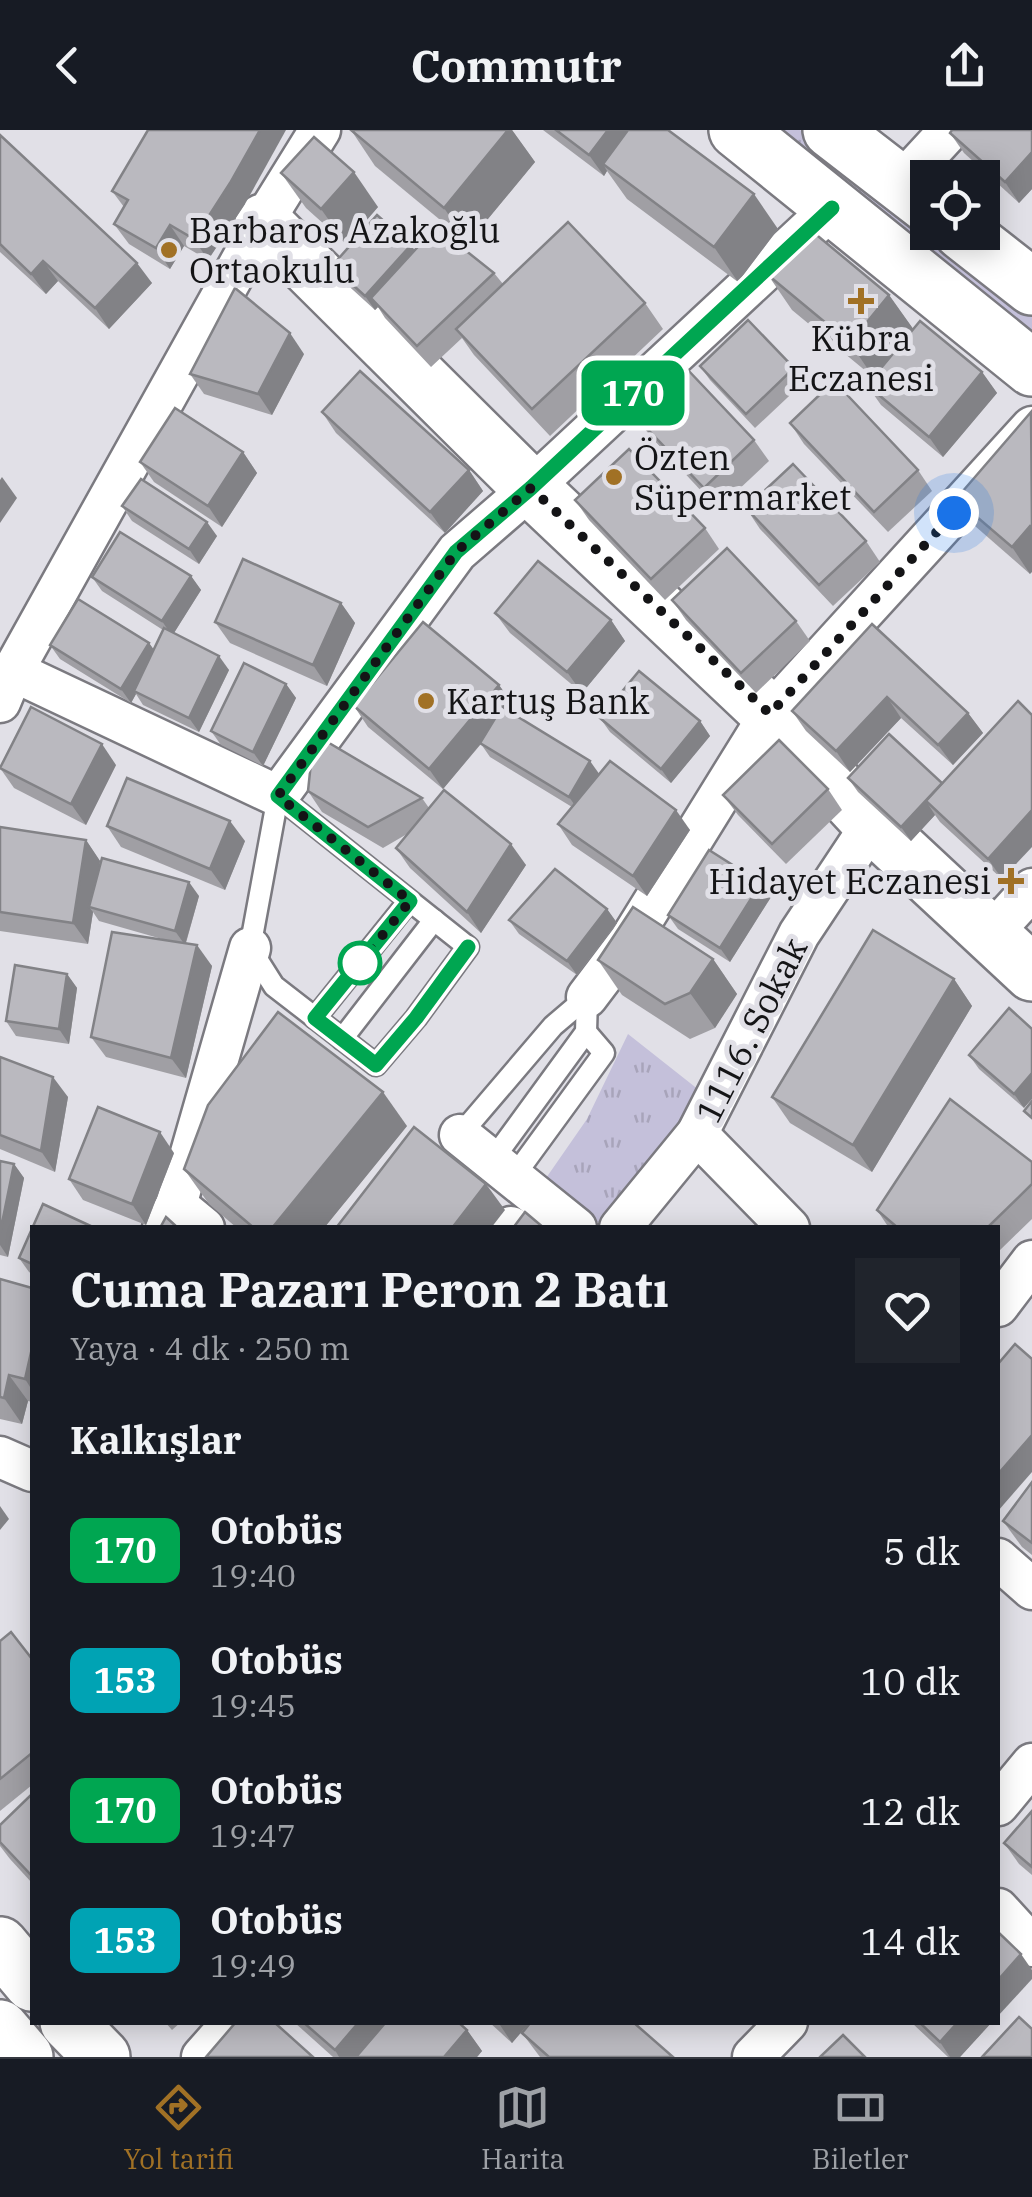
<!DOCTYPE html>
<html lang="tr">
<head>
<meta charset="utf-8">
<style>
  :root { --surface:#171b24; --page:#20242c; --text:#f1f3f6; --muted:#9ea1a6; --line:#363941; --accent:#a17125 }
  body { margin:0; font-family:"IBM Plex Serif",serif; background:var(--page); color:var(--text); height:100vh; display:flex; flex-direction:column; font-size:38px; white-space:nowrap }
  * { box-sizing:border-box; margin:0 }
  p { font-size:32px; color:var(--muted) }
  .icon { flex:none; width:55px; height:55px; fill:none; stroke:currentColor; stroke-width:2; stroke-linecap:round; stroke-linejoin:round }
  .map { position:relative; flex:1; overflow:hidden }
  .details { position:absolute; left:30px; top:1095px; width:970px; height:800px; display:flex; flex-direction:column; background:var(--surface); border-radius:0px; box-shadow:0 5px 25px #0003 }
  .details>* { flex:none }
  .badge { padding:0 20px; border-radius:15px; font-size:35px; line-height:65px }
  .tools { position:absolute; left:910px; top:30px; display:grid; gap:20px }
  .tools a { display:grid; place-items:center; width:90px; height:90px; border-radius:0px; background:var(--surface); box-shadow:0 5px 25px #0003; font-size:50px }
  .you { position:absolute; width:50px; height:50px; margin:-25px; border:8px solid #fff; border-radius:50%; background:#1a73e8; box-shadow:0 0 0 15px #1a73e833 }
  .map>.badge { position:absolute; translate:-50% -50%; box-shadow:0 0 0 5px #fff }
  h2 { padding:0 40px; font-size:38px; line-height:90px }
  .round { display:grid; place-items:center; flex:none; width:105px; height:105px; border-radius:0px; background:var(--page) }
  .overview { display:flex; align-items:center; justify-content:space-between; height:170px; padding:0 40px }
  h1 { font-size:48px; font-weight:700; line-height:75px }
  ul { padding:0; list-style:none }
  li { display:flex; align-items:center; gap:30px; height:130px; padding:0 40px }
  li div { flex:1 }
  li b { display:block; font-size:38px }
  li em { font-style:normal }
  li .badge { min-width:110px; font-weight:700; text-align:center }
  header { display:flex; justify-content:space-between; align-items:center; height:130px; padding:0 40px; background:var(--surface); font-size:45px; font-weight:700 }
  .tab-bar { display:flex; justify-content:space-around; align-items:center; height:140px; border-top:2px solid var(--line); background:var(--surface); font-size:28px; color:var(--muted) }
  .tab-bar a { display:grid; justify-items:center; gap:5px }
  .tab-bar .active { color:var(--accent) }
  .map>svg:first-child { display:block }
</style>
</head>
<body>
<header><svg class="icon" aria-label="back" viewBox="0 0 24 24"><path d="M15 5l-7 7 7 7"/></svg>Commutr<svg class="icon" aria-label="share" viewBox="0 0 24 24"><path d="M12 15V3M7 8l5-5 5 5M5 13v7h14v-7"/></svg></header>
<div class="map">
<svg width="1032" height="1927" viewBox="0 0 1032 1927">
  <defs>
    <pattern id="park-tufts" width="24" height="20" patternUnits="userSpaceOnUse" patternTransform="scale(2.5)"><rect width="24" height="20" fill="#c4c0da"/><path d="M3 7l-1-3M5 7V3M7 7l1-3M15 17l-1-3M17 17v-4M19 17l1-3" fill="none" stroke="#a8a4ba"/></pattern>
  </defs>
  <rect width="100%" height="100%" fill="#e1e0e7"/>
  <g fill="url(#park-tufts)">
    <polygon points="772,0 800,0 1032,182 1032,204"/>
    <polygon points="628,904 704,964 612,1088 595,1093 544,1051 587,989"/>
  </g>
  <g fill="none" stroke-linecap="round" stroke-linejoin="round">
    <g stroke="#7b7a80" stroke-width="25">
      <g id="lane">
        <polygon points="278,666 468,817 416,888 376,935 274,856 250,818"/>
        <polyline points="315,888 409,771"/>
        <polyline points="342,909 434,790"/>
        <polyline points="460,1005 553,896 587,867"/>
        <polyline points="491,1032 586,902 587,867"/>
        <polyline points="512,1049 604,923 586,902"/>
      </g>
    </g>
    <g stroke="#7b7a80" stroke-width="45">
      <g id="street">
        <polyline points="900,54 950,0"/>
        <polyline points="13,541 278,666 457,422 531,358 832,78"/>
        <polyline points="0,572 13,541 263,92 320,0"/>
        <polyline points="992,803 1032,759"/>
        <polyline points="587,867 630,810 770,584 1032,297"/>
        <polyline points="697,1004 789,1098"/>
        <polyline points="460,1005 576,1098"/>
        <polyline points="176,1075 250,818"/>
        <polyline points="163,1098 176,1075 204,1098"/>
        <polyline points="511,1098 511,1097"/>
        <polyline points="620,1098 697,1004 799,804 872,694"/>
        <polyline points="998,1176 1032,1131"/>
        <polyline points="0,1327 32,1341"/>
        <polyline points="998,1429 1032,1459"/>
        <polyline points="998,1675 1032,1634"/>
        <polyline points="998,1779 1032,1816"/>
        <polyline points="202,1927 233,1892"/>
        <polyline points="753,1927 787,1892"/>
      </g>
    </g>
    <g stroke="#7b7a80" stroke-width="60">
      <g id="secondary">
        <polyline points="737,0 1032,238"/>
        <polyline points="831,0 928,75"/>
        <polyline points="263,92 531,358 770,584 872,694 1032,843"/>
        <polyline points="962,102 1032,157"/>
        <polyline points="0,1815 32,1853"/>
        <polyline points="68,1892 102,1927"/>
        <polyline points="0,1898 25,1927"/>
      </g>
    </g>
    <use href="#lane" stroke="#fff" stroke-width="20"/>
    <use href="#street" stroke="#fff" stroke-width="40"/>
    <use href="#secondary" stroke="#fff" stroke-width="55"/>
  </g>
  <g fill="#a09fa4">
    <polygon points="351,0 512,0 535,32 468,113 375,36"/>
    <polygon points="543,0 668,0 778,99 738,152 627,69 607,41 604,46"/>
    <polygon points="1032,0 1032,59 1019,73 964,23 950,3"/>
    <polygon points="0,5 152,153 109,199 58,151 46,164 0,122"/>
    <polygon points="281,43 378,77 346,114 306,78"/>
    <polygon points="112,61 245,74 208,130 184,116 170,139 129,114 114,94 124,77"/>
    <polygon points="415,120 494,143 503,154 645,173 663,199 550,306 474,225 462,208 431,237 385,188 378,177 375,180 342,150 332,136"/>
    <polygon points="768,145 889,165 913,199 982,242 997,263 943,327 881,275 867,255 873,247 792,180"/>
    <polygon points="304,224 272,285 204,264 190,244"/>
    <polygon points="700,236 794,238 804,252 755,298 710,250"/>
    <polygon points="322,282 469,340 483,361 445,403 336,303"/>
    <polygon points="1032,282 1030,444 975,396 956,369"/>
    <polygon points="636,287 754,310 769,331 718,379 651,307"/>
    <polygon points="790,293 918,340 932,361 888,402 804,314"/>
    <polygon points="243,322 257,343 222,397 154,352 140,332"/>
    <polygon points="575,370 705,398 719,419 665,470 589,390"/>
    <polygon points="122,376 217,406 199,434 132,391"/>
    <polygon points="746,378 866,411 880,432 833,476 760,399"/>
    <polygon points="191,446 201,460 174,503 229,540 199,602 143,575 136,564 131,573 60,529 50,515 149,513 154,520 163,500 102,461 92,447"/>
    <polygon points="672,470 796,491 810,511 756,563 686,490"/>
    <polygon points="341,473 355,493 327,556 230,513 215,492"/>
    <polygon points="495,483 611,490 625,511 582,563 510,503"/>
    <polygon points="872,494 968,583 983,603 953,635 901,588 850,642 806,601 792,581"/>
    <polygon points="286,554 296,568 263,636 221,615 211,601"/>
    <polygon points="499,555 513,575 508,581 599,644 690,700 647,766 572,715 558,694 572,677 490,627 481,614 443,659 368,597 354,576"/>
    <polygon points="600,588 700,591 710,606 671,653 610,602"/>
    <polygon points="116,635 86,695 14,658 0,638"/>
    <polygon points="848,648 942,653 1002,749 940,692 935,685 911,711 858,662"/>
    <polygon points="828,659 842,680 786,734 738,685 723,665"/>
    <polygon points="308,661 422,668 429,678 526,735 481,803 410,738 396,718 407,704 383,718 322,682"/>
    <polygon points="107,696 245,711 225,760 121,717"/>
    <polygon points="0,697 86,710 100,731 98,743 199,766 186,813 212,836 186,948 106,927 91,907 169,811 99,791 93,782 88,814 0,801"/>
    <polygon points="761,753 771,767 730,832 678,799 668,785"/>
    <polygon points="607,779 617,793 577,845 519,804 509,790"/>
    <polygon points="713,829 737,864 715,898 690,909 622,865 598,830"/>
    <polygon points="67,844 77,858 69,914 16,906 6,891"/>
    <polygon points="954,849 972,876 872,1042 790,993 772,967"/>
    <polygon points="1009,878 1024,978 979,939 969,925"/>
    <polygon points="0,927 68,967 55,1042 0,1019"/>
    <polygon points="407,996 324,1098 237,1098 209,1074 184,1039"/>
    <polygon points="174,1023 146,1095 83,1070 69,1049"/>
    <polygon points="0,1031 14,1034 24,1048 8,1127 0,1125"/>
    <polygon points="1032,1032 1032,1089 998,1122 998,1098 889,1098 877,1080"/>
    <polygon points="32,1098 32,1144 29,1142 19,1128"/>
    <polygon points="0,1149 32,1158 32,1272 28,1271 22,1294 0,1289"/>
    <polygon points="1032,1352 1032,1425 1022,1417 1003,1391"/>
    <polygon points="0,1511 32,1529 32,1655 0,1681"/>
    <polygon points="32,1664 32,1753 10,1729 0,1716 0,1695"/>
    <polygon points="1032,1681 1032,1745 1019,1734 1004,1713"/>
    <polygon points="165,1892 181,1892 172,1900"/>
    <polygon points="294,1892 458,1892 467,1900 482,1921 477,1927 333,1927"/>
    <polygon points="489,1892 530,1892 512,1913"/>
    <polygon points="911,1892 992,1892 960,1927 948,1927"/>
    <polygon points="522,1903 673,1927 540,1927"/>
  </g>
  <g fill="#828286">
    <polygon points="260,0 286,0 245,74 208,130 194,109"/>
    <polygon points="508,0 512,0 535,32 468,113 444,78"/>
    <polygon points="608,0 638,0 603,34 607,41 604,46 589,25"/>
    <polygon points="1032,22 1032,59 1019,73 1005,52"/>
    <polygon points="354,42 378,77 346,114 321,79"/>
    <polygon points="754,64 778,99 738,152 714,117"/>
    <polygon points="170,95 184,116 170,139 156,118"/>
    <polygon points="411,115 421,129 371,168 378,177 375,180 365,166"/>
    <polygon points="43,131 58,151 46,164 31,144"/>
    <polygon points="137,133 152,153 109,199 95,178"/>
    <polygon points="889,165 914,200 874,248 850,213"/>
    <polygon points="290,203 304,224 272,285 258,264"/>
    <polygon points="982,242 997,263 943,327 929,307"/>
    <polygon points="243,322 257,343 222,397 208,376"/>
    <polygon points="469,340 483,361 445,403 430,382"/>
    <polygon points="2,347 17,368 0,393 0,350"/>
    <polygon points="207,392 217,406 199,434 189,419"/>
    <polygon points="1030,396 1032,398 1032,442 1030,444 1012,417"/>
    <polygon points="191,446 201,460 172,506 162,491"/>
    <polygon points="341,473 355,493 327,556 313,535"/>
    <polygon points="611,490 625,511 582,563 567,542"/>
    <polygon points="149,513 159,527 134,561 136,564 131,573 121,559"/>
    <polygon points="219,526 229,540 199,602 189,588"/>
    <polygon points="286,554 296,568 263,636 253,622"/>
    <polygon points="499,555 513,575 443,659 429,639"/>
    <polygon points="887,567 901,588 850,642 836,621"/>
    <polygon points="968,583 983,603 953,635 938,615"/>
    <polygon points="700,591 710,606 671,653 661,639"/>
    <polygon points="102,614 116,635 86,695 71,674"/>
    <polygon points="590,631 600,645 579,681 569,667"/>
    <polygon points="942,653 926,671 935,685 911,711 901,697"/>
    <polygon points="676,680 690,700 647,766 633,746"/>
    <polygon points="1032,680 1032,717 1002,749 988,729"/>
    <polygon points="230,691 245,711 225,760 210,739"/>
    <polygon points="86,710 100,731 93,778 89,777 93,782 88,814 73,793"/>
    <polygon points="511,714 526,735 481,803 467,782"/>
    <polygon points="189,752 199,766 185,815 175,801"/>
    <polygon points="761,753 771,767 730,832 720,818"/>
    <polygon points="607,779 617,793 577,845 567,831"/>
    <polygon points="197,815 212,836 186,948 171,928"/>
    <polygon points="713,829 737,864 715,898 690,863"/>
    <polygon points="67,844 77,858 69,914 59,899"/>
    <polygon points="954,849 972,876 872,1042 853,1015"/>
    <polygon points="1032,943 1032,969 1024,978 1014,964"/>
    <polygon points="53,947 68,967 55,1042 41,1021"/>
    <polygon points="383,962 407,996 324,1098 272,1098"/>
    <polygon points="160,1002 174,1023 146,1095 132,1074"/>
    <polygon points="14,1034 24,1048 8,1127 0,1115 0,1103"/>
    <polygon points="486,1054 505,1080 491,1098 452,1098"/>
    <polygon points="32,1219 32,1260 25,1249"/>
    <polygon points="9,1245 28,1271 22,1294 4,1268"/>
    <polygon points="1032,1305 1032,1342 998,1381 998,1344"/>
    <polygon points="0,1376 9,1389 0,1400"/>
    <polygon points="1021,1824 1032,1840 1032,1849 998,1886 998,1850"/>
    <polygon points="359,1892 391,1892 361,1927 339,1927 335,1920"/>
    <polygon points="498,1892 530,1892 512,1913"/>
    <polygon points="958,1892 992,1892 960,1927 950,1927 940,1912"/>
    <polygon points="467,1900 482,1921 477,1927 444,1927"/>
  </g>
  <g fill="#bab9bf" stroke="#828286" stroke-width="2.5">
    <polygon points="148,0 260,0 230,53 194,109 170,95 156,118 114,94 128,70 112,61"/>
    <polygon points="351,0 508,0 444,78"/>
    <polygon points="556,0 608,0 589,25"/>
    <polygon points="628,0 668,0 754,64 714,117 603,34"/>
    <polygon points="952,0 1032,0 1032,22 1005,52 950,3"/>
    <polygon points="0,5 137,133 95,178 43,131 31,144 0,114"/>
    <polygon points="314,7 354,42 321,79 281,43"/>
    <polygon points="377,85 411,115 365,166 332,136"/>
    <polygon points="568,92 645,173 532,279 456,199"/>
    <polygon points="436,97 494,143 417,216 371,168"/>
    <polygon points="807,97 889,165 850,213 768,145"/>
    <polygon points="235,158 290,203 258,264 190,244"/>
    <polygon points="748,190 794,238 746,284 700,236"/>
    <polygon points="920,191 982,242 929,307 867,255"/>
    <polygon points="687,239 754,310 704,358 636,287"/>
    <polygon points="360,241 469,340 430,382 322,282"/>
    <polygon points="834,251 918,340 874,382 790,293"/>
    <polygon points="175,278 243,322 208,376 140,332"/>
    <polygon points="1031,282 1032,398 1030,396 1012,417 956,369"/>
    <polygon points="629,319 705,398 651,449 575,370"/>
    <polygon points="793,334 866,411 819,455 746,378"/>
    <polygon points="141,349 207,392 189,419 122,376"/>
    <polygon points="120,402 191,446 162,491 92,447"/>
    <polygon points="727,418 796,491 741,543 672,470"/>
    <polygon points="243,429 341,473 313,535 215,492"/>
    <polygon points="538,431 611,490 567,542 495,483"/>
    <polygon points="78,469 149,513 121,559 50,515"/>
    <polygon points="423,492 499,555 429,639 354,576"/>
    <polygon points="872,494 968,583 938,615 887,567 836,621 792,581"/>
    <polygon points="164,498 219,526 189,588 134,561"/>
    <polygon points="244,533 286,554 253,622 211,601"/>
    <polygon points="639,541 700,591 661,639 600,588"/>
    <polygon points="1018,571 1032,585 1032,680 988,729 926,671"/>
    <polygon points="31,577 102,614 71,674 0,638"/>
    <polygon points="502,577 590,631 569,667 480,613"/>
    <polygon points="314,604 422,668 368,697 308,661"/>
    <polygon points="889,604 942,653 901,697 848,648"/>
    <polygon points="779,610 828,659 772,714 723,665"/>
    <polygon points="610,631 676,680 633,746 558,694"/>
    <polygon points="127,648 230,691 210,739 107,696"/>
    <polygon points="444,660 511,714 467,782 396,718"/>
    <polygon points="0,697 86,710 73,793 0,782"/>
    <polygon points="709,720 761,753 720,818 668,785"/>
    <polygon points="102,728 189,752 175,801 89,777"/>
    <polygon points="555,739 607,779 567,831 509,790"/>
    <polygon points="633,777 713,829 690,863 665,874 598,830"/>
    <polygon points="873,800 954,849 853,1015 772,967"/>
    <polygon points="112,802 197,815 171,928 91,907"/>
    <polygon points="15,835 67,844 59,899 6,891"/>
    <polygon points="1009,878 1032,899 1032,943 1014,964 969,925"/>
    <polygon points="278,882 383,962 272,1098 254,1098 184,1039 208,975"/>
    <polygon points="0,927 53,947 41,1021 0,1005"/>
    <polygon points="950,969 1032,1032 1032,1054 987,1098 898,1098 877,1080"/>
    <polygon points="1032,971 1032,988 1024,981"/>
    <polygon points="98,977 160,1002 132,1074 69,1049"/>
    <polygon points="414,997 486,1054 452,1098 336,1098"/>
    <polygon points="0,1031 14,1034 0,1103"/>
    <polygon points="43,1074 95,1098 32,1098 32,1134 19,1128"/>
    <polygon points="525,1082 544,1098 513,1098"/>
    <polygon points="166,1087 178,1098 160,1098"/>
    <polygon points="0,1149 32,1158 32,1218 25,1249 9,1245 4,1268 0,1267"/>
    <polygon points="1015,1214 1032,1229 1032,1305 998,1344 998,1234"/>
    <polygon points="1032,1352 1032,1413 1003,1391"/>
    <polygon points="11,1502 32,1529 32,1623 0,1649 0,1511"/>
    <polygon points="32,1664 32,1746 0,1712 0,1695"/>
    <polygon points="1032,1681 1032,1737 1004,1713"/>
    <polygon points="998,1802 1021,1824 998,1850"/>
    <polygon points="1019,1887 1032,1899 1032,1927 982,1927"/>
    <polygon points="236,1892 274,1892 313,1927 206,1927"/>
    <polygon points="303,1892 359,1892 335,1920"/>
    <polygon points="386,1892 458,1892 467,1900 444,1927 356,1927"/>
    <polygon points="531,1892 633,1892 673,1927 549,1927 522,1903"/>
    <polygon points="919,1892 958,1892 940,1912"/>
    <polygon points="843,1905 865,1927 820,1927"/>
  </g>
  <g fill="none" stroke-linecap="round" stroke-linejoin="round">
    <g stroke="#fff" stroke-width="22">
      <polyline id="line" points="468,817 416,888 376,935 315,888 410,771 278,666 456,422 531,358 832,78"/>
    </g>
    <use href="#line" stroke="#00a651" stroke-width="15"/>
    <polyline stroke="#141416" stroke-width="10" stroke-dasharray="0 18" points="360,833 410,771 278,666 456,422 531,358 770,584 954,383"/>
  </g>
  <g fill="#a17125" stroke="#e1e0e7" stroke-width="4">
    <circle cx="169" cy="120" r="10"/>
    <path d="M856 156h10v10h10v10h-10v10h-10v-10h-10v-10h10z"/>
    <circle cx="614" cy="347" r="10"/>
    <circle cx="426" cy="571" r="10"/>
    <path d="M1006 736h10v10h10v10h-10v10h-10v-10h-10v-10h10z"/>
  </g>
  <circle fill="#fff" stroke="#00a651" stroke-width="5" cx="360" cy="833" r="20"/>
  <g text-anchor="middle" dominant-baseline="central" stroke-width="10" stroke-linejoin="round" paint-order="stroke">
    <g font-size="35" fill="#141416" stroke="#e1e0e7" text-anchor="start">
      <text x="189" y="100">Barbaros Azakoğlu<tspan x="189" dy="40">Ortaokulu</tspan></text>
      <text x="861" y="208" text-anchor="middle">Kübra<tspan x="861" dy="40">Eczanesi</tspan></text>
      <text x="634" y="327">Özten<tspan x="634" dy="40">Süpermarket</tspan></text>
      <text x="446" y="571">Kartuş Bank</text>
      <text x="991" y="751" text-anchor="end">Hidayet Eczanesi</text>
    </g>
    <g font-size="35" fill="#141416" stroke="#e1e0e7">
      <text transform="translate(751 900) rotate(-63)">1116. Sokak</text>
    </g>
  </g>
</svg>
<div class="tools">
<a><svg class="icon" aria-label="locate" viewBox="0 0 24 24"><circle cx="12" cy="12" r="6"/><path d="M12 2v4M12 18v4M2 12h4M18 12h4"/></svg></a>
</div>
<div class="you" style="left:954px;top:383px"></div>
<b class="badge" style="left:633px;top:263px;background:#00a651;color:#fff">170</b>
<section class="details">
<div class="overview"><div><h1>Cuma Pazarı Peron 2 Batı</h1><p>Yaya · 4 dk · 250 m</p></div><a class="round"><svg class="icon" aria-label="heart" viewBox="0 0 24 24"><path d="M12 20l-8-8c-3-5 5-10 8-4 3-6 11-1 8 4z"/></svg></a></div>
<h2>Kalkışlar</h2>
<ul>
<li><span class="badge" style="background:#00a651;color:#fff">170</span><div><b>Otobüs</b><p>19:40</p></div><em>5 dk</em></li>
<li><span class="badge" style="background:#00a3b4;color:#fff">153</span><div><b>Otobüs</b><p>19:45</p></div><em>10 dk</em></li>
<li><span class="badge" style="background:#00a651;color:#fff">170</span><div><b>Otobüs</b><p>19:47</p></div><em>12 dk</em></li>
<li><span class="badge" style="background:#00a3b4;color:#fff">153</span><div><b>Otobüs</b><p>19:49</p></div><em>14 dk</em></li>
</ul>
</section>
</div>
<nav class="tab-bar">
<a class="active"><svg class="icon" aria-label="directions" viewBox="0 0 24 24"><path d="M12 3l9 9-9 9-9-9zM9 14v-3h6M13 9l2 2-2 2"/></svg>Yol tarifi</a>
<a><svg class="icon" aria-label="map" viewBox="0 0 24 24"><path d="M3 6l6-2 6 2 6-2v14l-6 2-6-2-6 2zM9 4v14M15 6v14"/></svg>Harita</a>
<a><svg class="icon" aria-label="tickets" viewBox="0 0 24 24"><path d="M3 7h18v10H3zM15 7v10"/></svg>Biletler</a>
</nav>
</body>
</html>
